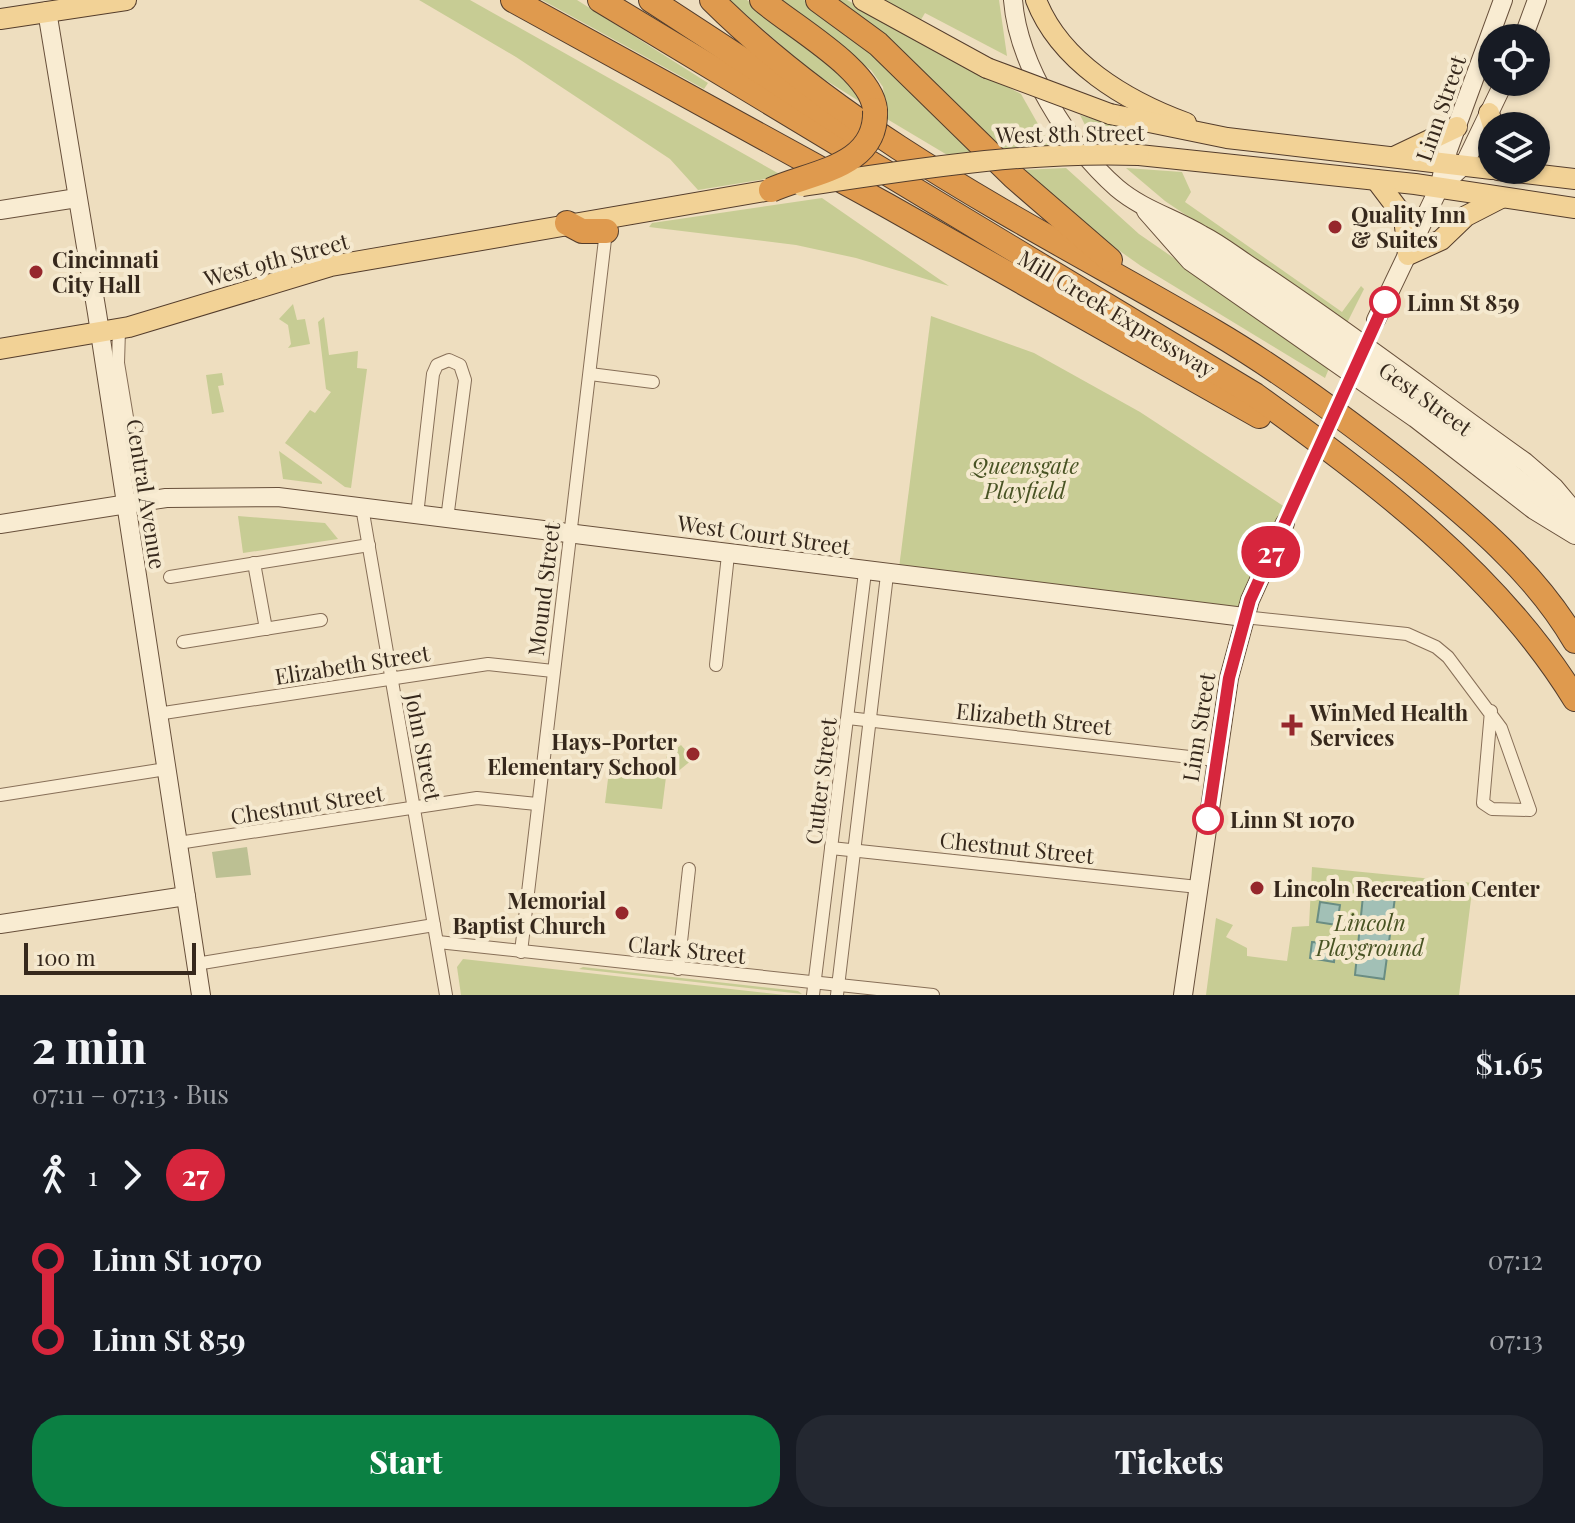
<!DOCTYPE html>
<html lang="en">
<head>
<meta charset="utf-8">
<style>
  :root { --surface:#171b24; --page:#242831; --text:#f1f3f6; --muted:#9ea1a6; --accent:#0b8043 }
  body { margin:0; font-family:"Playfair Display",serif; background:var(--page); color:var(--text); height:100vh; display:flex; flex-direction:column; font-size:30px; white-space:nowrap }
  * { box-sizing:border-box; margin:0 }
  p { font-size:26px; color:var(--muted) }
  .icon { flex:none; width:44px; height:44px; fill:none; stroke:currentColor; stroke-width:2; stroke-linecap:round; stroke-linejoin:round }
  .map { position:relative; height:995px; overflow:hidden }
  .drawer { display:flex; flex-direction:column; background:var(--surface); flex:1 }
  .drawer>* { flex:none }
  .badge { padding:0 16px; border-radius:26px; font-size:28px; line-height:52px }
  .fabs { position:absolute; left:1478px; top:24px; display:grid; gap:16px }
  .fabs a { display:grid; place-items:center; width:72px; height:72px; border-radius:50%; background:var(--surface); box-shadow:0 2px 6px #0004; font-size:40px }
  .scale { position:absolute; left:24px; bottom:20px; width:172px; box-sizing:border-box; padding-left:8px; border:4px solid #36281c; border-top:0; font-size:22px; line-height:28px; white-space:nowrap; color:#36281c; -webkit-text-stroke:6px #f5e9cf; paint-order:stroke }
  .map>.badge { position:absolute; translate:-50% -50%; box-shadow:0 0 0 4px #fff }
  .legs { display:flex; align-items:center; gap:12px; height:88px; padding:0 32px; font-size:26px }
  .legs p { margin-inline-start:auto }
  .headline { display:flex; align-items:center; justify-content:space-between; height:136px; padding:0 32px }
  h1 { font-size:44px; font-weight:800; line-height:60px }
  .button { display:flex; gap:16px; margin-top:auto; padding:16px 32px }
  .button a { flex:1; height:92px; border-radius:32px; background:var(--accent); color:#fff; font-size:32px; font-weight:800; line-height:92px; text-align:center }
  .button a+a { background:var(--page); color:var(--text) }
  ul { padding:0 32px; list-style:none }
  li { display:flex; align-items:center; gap:28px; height:80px; font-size:30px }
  li i { display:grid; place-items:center; width:12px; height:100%; margin:0 10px; background:currentColor }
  li i::after { content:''; width:20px; height:20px; margin:-10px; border:6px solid; border-radius:50%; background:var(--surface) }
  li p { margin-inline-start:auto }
  li:first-child i { background:linear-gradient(#0000 50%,currentColor 0) }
  li:last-child i { background:linear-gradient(currentColor 50%,#0000 0) }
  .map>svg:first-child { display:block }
</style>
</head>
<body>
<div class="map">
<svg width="1575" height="995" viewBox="0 0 1575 995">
  <rect width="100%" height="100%" fill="#eedebf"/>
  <g fill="#c7cc94">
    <polygon points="419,0 470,0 783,176 698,190 670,159 516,57"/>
    <polygon points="542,0 577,0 708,83 704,89"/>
    <polygon points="729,0 747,0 859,85 870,108 811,71"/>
    <polygon points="771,0 804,0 846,27 976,151 949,156 887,119 883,87 871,70"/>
    <polygon points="829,0 847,0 1021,94 1051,147 999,150"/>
    <polygon points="876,0 999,0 1007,56 925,13 919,23"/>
    <polygon points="1080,115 1129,130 1141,147 1105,147 1088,131"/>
    <polygon points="1066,168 1139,234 1330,366 1325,378 1141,266 1093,232 1020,170"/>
    <polygon points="1126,168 1182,172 1191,192 1185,202 1342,312 1361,286 1364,289 1347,323 1165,201"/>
    <polygon points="822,198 949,286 856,258 796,245 649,227 652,223"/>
    <polygon points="293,304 297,320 305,319 310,344 288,348 291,344 288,325 279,319"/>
    <polygon points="931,316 1034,353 1140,412 1291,511 1244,617 898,576"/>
    <polygon points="324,317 329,355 358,351 357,368 367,369 351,488 345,487 285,443 310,410 315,413 331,392 326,389 318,322"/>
    <polygon points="222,373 224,385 218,386 224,412 212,414 206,375"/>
    <polygon points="279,451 322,482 322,484 283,479"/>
    <polygon points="238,516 325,523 338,539 243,553"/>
    <polygon points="681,745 693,759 676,773 666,757"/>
    <polygon points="609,771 666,777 662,809 605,803"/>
    <polygon points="1312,867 1473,883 1459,995 1206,995 1216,918 1233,925 1226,937 1247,948 1247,956 1287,961 1292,927 1309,926"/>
    <polygon points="463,959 785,995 461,995 457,967"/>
    <polygon points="583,967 798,991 802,994 579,969"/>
  </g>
  <polygon fill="#bcc093" points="247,847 251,875 216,878 212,852"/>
  <g fill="#a2c0b6" stroke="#6a8d83" stroke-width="2">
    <polygon points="1364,886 1396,890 1384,979 1355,975"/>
    <polygon points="1320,902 1340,905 1337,925 1317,922"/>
    <polygon points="1312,942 1336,944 1334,962 1310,958"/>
  </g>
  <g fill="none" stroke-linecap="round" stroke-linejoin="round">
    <g stroke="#876f58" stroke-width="14">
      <g id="street">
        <polyline points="119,330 118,363 141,502"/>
        <polyline points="590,374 653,382"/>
        <polyline points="362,507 446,995"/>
        <polyline points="417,515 433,374 437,365 449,360 460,365 465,380 447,519"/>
        <polyline points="254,563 266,629"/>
        <polyline points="170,577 369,545"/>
        <polyline points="1244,617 1407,634 1436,647 1448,657 1501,728 1530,810 1492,809 1483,803 1491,711"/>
        <polyline points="183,642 321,620"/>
        <polyline points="716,665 728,555"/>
        <polyline points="157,714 488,664 553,671"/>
        <polyline points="848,718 1216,760"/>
        <polyline points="0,795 166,769"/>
        <polyline points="178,843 477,798 537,804"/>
        <polyline points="831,848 1198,887"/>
        <polyline points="438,942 933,995"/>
        <polyline points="521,952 606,231"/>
        <polyline points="196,964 434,925"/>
        <polyline points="678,969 689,869"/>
        <polyline points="813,995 865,572"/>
        <polyline points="837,995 887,575"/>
      </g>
    </g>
    <g stroke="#68503b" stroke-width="20">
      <g id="secondary">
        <path d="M1013 0C1018 65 1069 146 1117 188 1143 210 1174 218 1202 235 1220 244 1236 257 1253 268 1346 329 1435 398 1525 462L1554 487 1575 512"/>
        <polyline points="47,11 97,313 201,995"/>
        <polyline points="1523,38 1537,0"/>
        <polyline points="1453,175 1464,165 1504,82"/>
        <polyline points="0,210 77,198"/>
        <polyline points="1146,211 1190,261 1415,418 1534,510 1575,535"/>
        <polyline points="1172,229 1477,446 1574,524"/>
        <polyline points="1376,320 1439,188 1448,150 1503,0"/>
        <polyline points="0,524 166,498 278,497 1244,617"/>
        <polyline points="0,924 186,896"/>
        <polyline points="1183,995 1229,678 1250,600 1285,523"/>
      </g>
    </g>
    <g stroke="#543d2c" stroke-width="22">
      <g id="primary">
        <polyline points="863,0 987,68"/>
        <path d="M1036 0C1060 62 1126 101 1186 123"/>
        <polyline points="0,19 126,0"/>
        <polyline points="1489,113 1493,126"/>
        <polyline points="1110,114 1227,138 1492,169"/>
        <polyline points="1139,155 1415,184 1575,208"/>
        <polyline points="1396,156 1457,127"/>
        <polyline points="1498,170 1575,179"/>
        <polyline points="1376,180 1404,217 1408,255 1441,240 1466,216 1501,198"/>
        <polyline points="0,349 129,327 331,266 771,190"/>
      </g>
    </g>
    <g stroke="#543d2c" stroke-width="26">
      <g id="highway">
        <polyline points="513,0 888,206 1259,416"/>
        <path d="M600 0 1255 395C1373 480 1498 573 1575 699"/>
        <polyline points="651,0 861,137"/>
        <path d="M712 0C856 143 1043 231 1215 332 1283 372 1347 420 1408 468 1470 518 1535 572 1575 641"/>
        <path d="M762 0C792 26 872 70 875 110"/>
        <polyline points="818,0 878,44 1014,177 1110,260"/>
        <polyline points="567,223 582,231 606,231"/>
      </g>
    </g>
    <use href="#street" stroke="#f9ecd2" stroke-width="12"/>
    <use href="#secondary" stroke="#f9ecd2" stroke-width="18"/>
    <use href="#primary" stroke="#f2d296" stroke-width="20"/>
    <use href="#highway" stroke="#df9a4e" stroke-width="24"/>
    <g stroke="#543d2c" stroke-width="22" stroke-linecap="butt">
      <g id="primary-bridge">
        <polyline points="987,68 1110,114"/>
        <path d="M802 186C917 169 1023 151 1139 155"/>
      </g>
    </g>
    <g stroke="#543d2c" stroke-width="26" stroke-linecap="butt">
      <path id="highway-bridge" d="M771 190C810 172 878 168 875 110"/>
    </g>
    <use href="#primary-bridge" stroke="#f2d296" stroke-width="20"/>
    <use href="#highway-bridge" stroke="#df9a4e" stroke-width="24"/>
  </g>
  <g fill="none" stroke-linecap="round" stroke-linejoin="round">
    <g stroke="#fff" stroke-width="18">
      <polyline id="line-1" points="1208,819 1229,678 1250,600 1385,302"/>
    </g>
    <use href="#line-1" stroke="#d7263d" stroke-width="12"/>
  </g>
  <g fill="#96272c" stroke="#f5e9cf" stroke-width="3">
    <circle cx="1335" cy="227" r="8"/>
    <circle cx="36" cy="272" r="8"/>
    <path d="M1288 713h8v8h8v8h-8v8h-8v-8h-8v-8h8z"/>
    <circle cx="693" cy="754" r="8"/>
    <circle cx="1257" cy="888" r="8"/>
    <circle cx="622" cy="913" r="8"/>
  </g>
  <g fill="#fff" stroke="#d7263d" stroke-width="4">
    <circle cx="1385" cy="302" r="14"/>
    <circle cx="1208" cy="819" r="14"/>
  </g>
  <g text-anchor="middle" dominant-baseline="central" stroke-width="8" stroke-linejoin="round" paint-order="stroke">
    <g font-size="22" fill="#36281c" stroke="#f5e9cf">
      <text transform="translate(1440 108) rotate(-71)">Linn Street</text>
      <text transform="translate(1070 133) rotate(-1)">West 8th Street</text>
      <text transform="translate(276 259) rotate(-15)">West 9th Street</text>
      <text transform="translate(1117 313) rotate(31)">Mill Creek Expressway</text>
      <text transform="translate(1426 398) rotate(36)">Gest Street</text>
      <text transform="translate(147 494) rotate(81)">Central Avenue</text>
      <text transform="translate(764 534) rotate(8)">West Court Street</text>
      <text transform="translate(543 589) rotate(-83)">Mound Street</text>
      <text transform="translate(352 664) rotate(-9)">Elizabeth Street</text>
      <text transform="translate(1034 718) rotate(6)">Elizabeth Street</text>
      <text transform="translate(1198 727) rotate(-81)">Linn Street</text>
      <text transform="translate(424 747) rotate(79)">John Street</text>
      <text transform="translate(820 781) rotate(-83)">Cutter Street</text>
      <text transform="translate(307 804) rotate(-9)">Chestnut Street</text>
      <text transform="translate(1017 847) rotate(6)">Chestnut Street</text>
      <text transform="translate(687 949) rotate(6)">Clark Street</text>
    </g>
    <g font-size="22" font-weight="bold" fill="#36281c" stroke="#f5e9cf" text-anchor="start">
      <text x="1351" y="214">Quality Inn<tspan x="1351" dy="25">&amp; Suites</tspan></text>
      <text x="52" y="259">Cincinnati<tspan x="52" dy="25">City Hall</tspan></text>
      <text x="1310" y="712">WinMed Health<tspan x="1310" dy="25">Services</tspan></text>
      <text x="677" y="741" text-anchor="end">Hays-Porter<tspan x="677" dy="25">Elementary School</tspan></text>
      <text x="1273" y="888">Lincoln Recreation Center</text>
      <text x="606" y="900" text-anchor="end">Memorial<tspan x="606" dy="25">Baptist Church</tspan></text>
    </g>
    <g font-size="22" font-weight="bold" fill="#36281c" stroke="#f5e9cf" text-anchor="start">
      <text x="1407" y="302">Linn St 859</text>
      <text x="1230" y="819">Linn St 1070</text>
    </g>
    <g font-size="22" font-style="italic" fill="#485323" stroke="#f5e9cf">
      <text x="1025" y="465">Queensgate<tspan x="1025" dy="25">Playfield</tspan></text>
      <text x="1370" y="922">Lincoln<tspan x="1370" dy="25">Playground</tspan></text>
    </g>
  </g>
</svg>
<div class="fabs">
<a><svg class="icon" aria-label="locate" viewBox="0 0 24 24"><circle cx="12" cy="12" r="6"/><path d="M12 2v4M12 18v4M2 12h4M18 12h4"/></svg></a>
<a><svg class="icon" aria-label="layers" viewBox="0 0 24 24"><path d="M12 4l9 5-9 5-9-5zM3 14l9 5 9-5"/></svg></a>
</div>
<div class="scale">100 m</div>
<b class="badge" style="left:1271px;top:552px;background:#d7263d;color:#fff">27</b>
</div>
<section class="drawer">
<div class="headline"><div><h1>2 min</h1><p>07:11 – 07:13 · Bus</p></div><b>$1.65</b></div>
<div class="legs"><svg class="icon" aria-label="walk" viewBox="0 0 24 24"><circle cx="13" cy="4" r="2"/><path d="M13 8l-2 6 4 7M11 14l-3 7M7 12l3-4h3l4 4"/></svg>1<svg class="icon" aria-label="forward" viewBox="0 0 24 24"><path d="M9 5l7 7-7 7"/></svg><b class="badge" style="background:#d7263d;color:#fff">27</b></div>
<ul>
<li><i style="color:#d7263d"></i><b>Linn St 1070</b><p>07:12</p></li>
<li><i style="color:#d7263d"></i><b>Linn St 859</b><p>07:13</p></li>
</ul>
<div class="button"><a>Start</a><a>Tickets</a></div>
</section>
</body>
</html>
